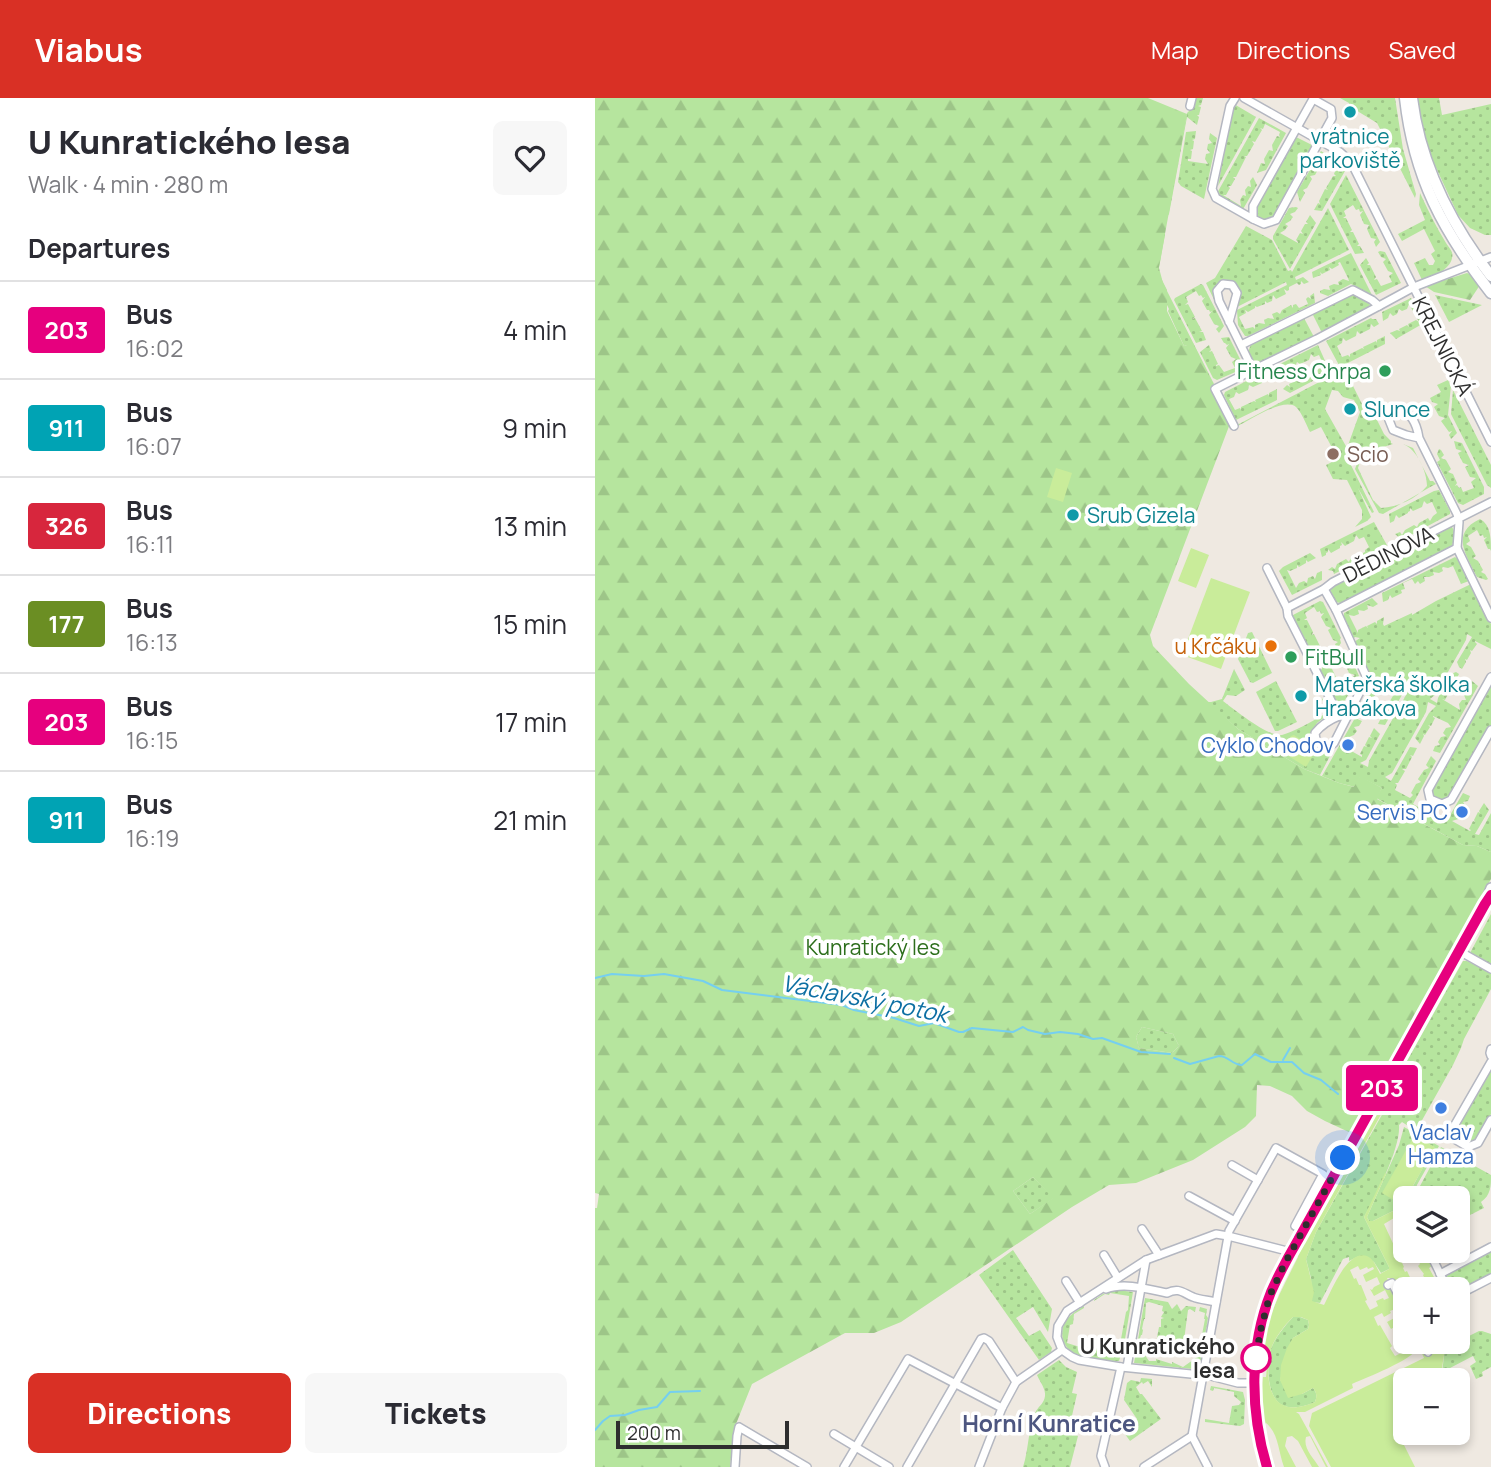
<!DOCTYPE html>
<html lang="en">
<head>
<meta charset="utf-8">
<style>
  :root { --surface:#fff; --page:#f7f7f7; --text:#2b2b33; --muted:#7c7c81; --line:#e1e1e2; --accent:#d93025 }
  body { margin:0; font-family:Manrope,sans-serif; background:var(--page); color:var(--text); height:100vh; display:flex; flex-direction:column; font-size:26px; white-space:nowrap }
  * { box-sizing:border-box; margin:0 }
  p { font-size:23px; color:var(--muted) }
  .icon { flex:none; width:38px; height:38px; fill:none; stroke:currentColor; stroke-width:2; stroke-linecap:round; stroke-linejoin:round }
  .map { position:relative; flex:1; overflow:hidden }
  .drawer { display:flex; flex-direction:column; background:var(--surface); width:595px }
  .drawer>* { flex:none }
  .badge { padding:0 14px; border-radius:5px; font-size:24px; line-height:46px }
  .fabs { position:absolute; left:798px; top:1088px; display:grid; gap:14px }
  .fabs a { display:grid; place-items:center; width:77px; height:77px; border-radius:10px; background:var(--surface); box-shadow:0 4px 10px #0003; font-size:35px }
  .scale { position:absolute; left:21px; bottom:18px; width:173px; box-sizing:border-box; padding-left:7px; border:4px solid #2e2e2e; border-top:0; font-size:19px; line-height:24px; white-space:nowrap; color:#2e2e2e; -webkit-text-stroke:5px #fff; paint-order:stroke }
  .you { position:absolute; width:35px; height:35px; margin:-18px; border:5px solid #fff; border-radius:50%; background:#1a73e8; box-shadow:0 0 0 10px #1a73e833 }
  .map>.badge { position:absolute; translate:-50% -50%; box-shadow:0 0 0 4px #fff }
  h2 { padding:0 28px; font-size:26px; line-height:63px }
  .round { display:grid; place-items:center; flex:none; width:74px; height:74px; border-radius:10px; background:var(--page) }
  .headline { display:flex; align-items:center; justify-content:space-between; height:119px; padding:0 28px }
  h1 { font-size:33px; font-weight:800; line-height:52px }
  .action { display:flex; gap:14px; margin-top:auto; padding:14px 28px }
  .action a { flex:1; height:80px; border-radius:10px; background:var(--accent); color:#fff; font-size:28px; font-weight:800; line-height:80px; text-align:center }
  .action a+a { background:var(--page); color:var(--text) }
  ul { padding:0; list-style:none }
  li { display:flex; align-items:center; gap:21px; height:98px; padding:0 28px; border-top:2px solid var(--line) }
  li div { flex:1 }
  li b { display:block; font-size:26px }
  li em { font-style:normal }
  li .badge { min-width:77px; font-weight:700; text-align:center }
  header { display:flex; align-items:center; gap:42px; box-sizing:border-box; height:98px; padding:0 35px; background:var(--accent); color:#fff }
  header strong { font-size:33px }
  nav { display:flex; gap:38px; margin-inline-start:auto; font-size:24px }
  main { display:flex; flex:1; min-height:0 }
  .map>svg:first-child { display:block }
</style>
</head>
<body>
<header>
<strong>Viabus</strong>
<nav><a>Map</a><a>Directions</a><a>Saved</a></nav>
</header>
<main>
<section class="drawer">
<div class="headline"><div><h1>U Kunratického lesa</h1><p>Walk · 4 min · 280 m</p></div><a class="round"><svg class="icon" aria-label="heart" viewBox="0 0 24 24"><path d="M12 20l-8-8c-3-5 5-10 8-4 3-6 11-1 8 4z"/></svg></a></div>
<h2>Departures</h2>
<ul>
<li><span class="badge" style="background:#e6007e;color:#fff">203</span><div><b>Bus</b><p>16:02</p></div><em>4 min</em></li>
<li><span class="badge" style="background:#00a3b4;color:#fff">911</span><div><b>Bus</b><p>16:07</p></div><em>9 min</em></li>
<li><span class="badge" style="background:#d7263d;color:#fff">326</span><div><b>Bus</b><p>16:11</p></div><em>13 min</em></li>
<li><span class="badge" style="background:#6b8e23;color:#fff">177</span><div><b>Bus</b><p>16:13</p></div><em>15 min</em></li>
<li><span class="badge" style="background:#e6007e;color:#fff">203</span><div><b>Bus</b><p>16:15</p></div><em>17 min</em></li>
<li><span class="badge" style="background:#00a3b4;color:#fff">911</span><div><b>Bus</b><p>16:19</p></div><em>21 min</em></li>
</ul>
<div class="action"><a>Directions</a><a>Tickets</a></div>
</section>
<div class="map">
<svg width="896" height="1369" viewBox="0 0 896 1369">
  <defs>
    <pattern id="green-dots" width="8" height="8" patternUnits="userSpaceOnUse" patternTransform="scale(1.75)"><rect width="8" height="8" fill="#b6e59e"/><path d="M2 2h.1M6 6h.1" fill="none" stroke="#9dc588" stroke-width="1.8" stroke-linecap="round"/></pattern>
    <pattern id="forest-firs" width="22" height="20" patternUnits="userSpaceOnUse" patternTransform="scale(1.75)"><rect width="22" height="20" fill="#b6e59e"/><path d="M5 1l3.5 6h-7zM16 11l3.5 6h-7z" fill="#9dc588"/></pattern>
  </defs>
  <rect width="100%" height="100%" fill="#efe9e1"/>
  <g fill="url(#green-dots)" fill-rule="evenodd">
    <path d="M597 0H608L606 7 603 8 606 9 604 17H602L604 19 602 27 592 19 574 116C570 121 569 131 570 137L564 170 568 185 619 286 615 288 624 311 592 247 589 248 573 213 574 211 559 181 592 15 595 12Z"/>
    <polygon points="745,0 800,0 808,51 821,96 820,100 782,25 754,8 754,5"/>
    <polygon points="822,0 844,0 847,17 896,6 896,137 890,137 875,130 863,117 837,61 825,24"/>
    <polygon points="639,6 661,19 623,88 638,7"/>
    <polygon points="664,20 691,35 671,72 662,75 666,65 670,66 669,61 674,52 678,53 677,47 682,38 685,39 684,37 685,34 670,26 668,31 665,30 667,32 660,44 657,43 659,46 652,58 649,58 651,59 641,79 638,79 640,81 636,88 633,88 635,90 631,97 628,97 646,108 645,102 648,97 651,98 650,92 653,88 656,89 655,83 658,79 662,87 647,113 621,97"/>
    <polygon points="601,33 600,41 597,42 599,43 598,51 595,52 597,53 596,61 593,61 593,63 613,66 610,61 611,56 615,55 612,51 613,46 617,45 614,41 615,35 622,40 609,101 586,88 583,84 591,34"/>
    <path d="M701 39 717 47 714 55 678 121 672 124C659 119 659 119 661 106L698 41Z"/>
    <polygon points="726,53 743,64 750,73 727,113 719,112 723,105 725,106 724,103 730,91 733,92 731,90 738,78 741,78 739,76 741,71 727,63 725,65 723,64 722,66 725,68 720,77 715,78 717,81 712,90 708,92 710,95 705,104 702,94"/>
    <polygon points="751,77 785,144 781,149 779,144 781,141 776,140 772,131 774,127 769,126 765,117 768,113 765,114 764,111 761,112 758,107 749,113 751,118 748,120 751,120 757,132 755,134 758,134 764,146 762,148 765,148 769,155 760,156 735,106"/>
    <path d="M825 95C833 112 841 129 851 145 854 150 859 154 857 160 855 172 837 179 827 182L819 165 830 160 834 167H838L840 163 836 156 840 153 829 131 807 143 803 136 830 122 824 107Z"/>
    <polygon points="701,109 703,110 700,114 695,116 698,119 695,123 690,126 693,128 690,132 685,135 703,145 703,144 701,142 705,135 708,136 706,133 710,126 713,126 711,124 715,117 721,125 695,171 678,141 678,138 694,110"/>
    <polygon points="733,110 754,152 700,179 701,182 708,179 714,184 709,186 706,183 706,186 704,187 702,185 694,189 694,192 692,193 689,191 691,196 681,201 678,197 677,203 672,205 670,203 670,206 662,209 660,208 660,210 653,214 650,212 651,215 644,219 650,231 658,229 660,231 660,227 664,225 670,226 669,222 673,220 679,221 677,216 682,214 685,216 687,212 696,207 698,210 698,207 701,206 704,210 713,206 711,201 713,199 716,201 715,198 719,195 720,205 653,238 650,238 643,227 642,212 692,187 691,184 640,210 643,194 628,185 623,210 611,185 620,180 651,128 677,142 693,173 696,172 697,174"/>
    <polygon points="785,153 790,154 806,185 781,197 765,167 771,160 774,165 772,167 775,167 781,179 779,182 782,181 786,188 797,184 794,178 798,175 793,173 788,164 791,161 786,159 783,154"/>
    <polygon points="756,155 777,197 756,186 733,198 725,195 725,193 729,191 735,192 734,188 739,186 744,187 743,184 748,181 754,183 753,180 745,164 743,165 744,167 737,171 734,169 735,172 727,176 725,174 726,177 718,180 717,174"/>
    <polygon points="606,186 608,187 629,228 624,235 621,231 624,228 619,226 614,217 617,213 615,214 614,212 612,212 607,203 610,199 608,200 606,197 604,198 601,193 591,199 593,204 590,207 593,206 600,219 597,221 600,220 607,233 604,234 608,234 611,242 601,245 579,202 580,200"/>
    <polygon points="756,197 761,197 775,205 774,211 727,235 717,215"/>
    <polygon points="840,197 887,207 854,224"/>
    <polygon points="816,200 829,225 801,241 795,235 802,232 805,233 804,231 812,227 814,229 813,226 821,222 824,224 814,206 812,211 807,213 804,211 802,216 798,218 795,215 793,220 788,223 787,214"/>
    <path d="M709 220 719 239 664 266C653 264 650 253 658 245Z"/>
    <polygon points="776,220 777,221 781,221 784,226 779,229 776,226 775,231 765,236 762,233 761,238 751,243 748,240 747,245 742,248 747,259 753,257 755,259 755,256 767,250 769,251 768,249 781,243 782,245 782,242 790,238 790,246 745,269 731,243"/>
    <polygon points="634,239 648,267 645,272 622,282 618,280 605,254 614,247 616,252 614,254 617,253 623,266 621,267 621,268 624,267 629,274 640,270 637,264 641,261 636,259 631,250 634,246 632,247 630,245 629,245 626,240"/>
    <polygon points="723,247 735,274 695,295 688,291 692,287 695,289 694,286 706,280 709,282 708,279 720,273 723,275 722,272 729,268 724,257 719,259 716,256 714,262 705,266 702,264 700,269 691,273 688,271 686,276 682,278 678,274 681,272 681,268"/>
    <path d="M755 268 761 281 756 284 768 308 771 311 776 310 789 336 796 343V345L798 346C780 352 769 351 763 370L778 402 786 410C803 409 821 401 832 388 832 374 822 351 808 346L818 350 835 383H838L841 386 837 388 788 416 784 415 760 371 765 358H763L759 368 757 362 754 363 779 414 777 415 763 390 776 419 772 423 760 429 767 421V412L752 382 738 381 731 367 743 361 726 329 715 334C711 326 707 315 701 309 689 299 655 322 643 328L642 327ZM737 292 743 293 748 299 759 302 765 314 752 350 730 311Z"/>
    <polygon points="671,273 676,280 672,282 668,280 667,285 658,289 654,287 653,292 644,296 641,294 639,299 634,301 640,312 645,310 646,312 646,309 659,303 661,304 660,302 673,296 674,298 674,295 682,291 682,302 641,322 629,297 630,294"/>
    <polygon points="853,282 856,288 853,317 862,335 856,341 854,337 857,333 854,334 846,323 850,320 844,318 839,309 843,306 837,304 835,300 846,294 842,287"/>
    <polygon points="858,292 896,367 896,390 892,387 856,316"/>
    <polygon points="859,343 867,345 889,389 889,396 868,407 863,405 842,364 845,362 842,356 844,351 846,352 849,357 846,360 851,362 856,371 853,374 858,376 862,385 860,388 862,387 864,390 866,389 868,394 879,390 876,384 881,380 875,379 870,369 874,367 868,365 863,355 867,353 861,351"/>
    <polygon points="839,393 844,392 855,413 855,416 807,442 800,436 805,434 807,437 810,432 819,427 822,429 824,425 833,420 835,423 838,418 842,415 837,404 832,406 829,403 827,409 818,413 815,410 815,413 813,414 813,415 804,420 801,417 799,423 795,425 794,416"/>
    <path d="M885 421C896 427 896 441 896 453L895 451H893L889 442 892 439 889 440 888 437 885 438 882 432 873 438 875 443 871 446 876 449 881 458 878 460 883 463 888 472 886 474 890 476 893 481 891 482 882 479C871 457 855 435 885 421Z"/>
    <polygon points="779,424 793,449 739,476 738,473 733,472 737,469 740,471 742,466 751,461 754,464 756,459 765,454 768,457 768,455 770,454 770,452 774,449 769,439 764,441 761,437 759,443 750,448 746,444 747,447 745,448 745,450 736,455 733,451 733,454 731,455 731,457 727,459 725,451"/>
    <path d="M853 428 857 429C862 436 859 444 855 451L747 505C738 505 735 499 735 490L737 487Z"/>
    <polygon points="715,455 721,460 713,464 711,462 711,465 704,469 702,467 702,470 695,473 692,472 701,490 704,485 709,483 712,485 713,480 718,478 720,481 722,475 727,473 727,482 697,497 684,473 688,469"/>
    <polygon points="860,459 864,462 874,483 866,486 858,468 853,470 848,469 847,470 848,473 844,475 838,474 839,477 834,479 829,479 830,483 825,486 823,483 820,486 817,481 808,485 810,491 806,492 807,495 797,500 795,497 793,502 788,504 787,495"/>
    <polygon points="876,486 896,526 896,551 880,543 880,544 882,546 877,553 875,552 876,555 872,562 870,561 871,564 867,571 864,569 862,564 877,539 872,536 871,542 840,597 835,601 842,605 843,600 856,576 861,574 864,576 860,584 857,583 859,585 855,593 852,592 854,594 850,602 847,601 865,612 864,606 867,602 871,602 869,597 872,592 876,593 874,588 877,583 883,588 845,655 838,653 840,648 845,647 843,644 846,639 851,638 848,635 851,630 856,629 853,625 838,618 838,619 840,620 836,628 833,627 835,629 830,637 828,636 829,638 825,646 820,640 834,615 841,608 833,604 831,614 797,675 790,679 796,683 815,649 822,650 818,658 815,657 817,659 811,671 807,671 810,673 803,685 800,685 802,687 800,692 815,700 818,697 816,695 821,686 826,684 823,681 829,672 834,670 831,667 836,658 841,663 818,706 851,724 868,695 875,698 873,703 868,704 870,707 868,712 862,714 865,716 863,721 857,723 875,733 876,732 874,731 878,723 880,724 879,722 883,714 885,715 884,713 889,705 894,712 880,736 884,737 896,715 896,754 882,748 868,747 781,700 787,690 765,679 760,689 744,685 727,678 760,620 767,623 764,628 759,629 762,633 759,637 754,639 757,642 754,646 750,648 751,650 767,659 767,657 765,656 769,648 772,649 770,647 774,639 777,640 775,638 779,630 785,636 771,662 765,665 773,669 774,663 815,590 818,587 812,584 812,588 790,627 783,626 787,618 789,619 788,617 794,605 797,605 795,603 802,591 805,591 803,589 805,585 791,576 786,579 789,581 784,590 779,593 781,595 776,604 771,606 774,609 769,618 763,613 779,584 776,579 772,580 756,546 765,540 760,539 757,542 747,521 749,520 749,515 777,500 783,506 778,509 772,507 773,511 769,513 763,512 764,516 759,518 754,517 763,535 763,532 771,528 773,530 772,528 780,524 782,526 782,523 789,519 788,526 789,528 817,515 817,517 841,503"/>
    <polygon points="725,503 728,504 746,540 745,541 746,545 742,551 740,546 743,544 738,542 733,532 736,530 731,528 726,519 729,515 726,516 725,513 722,514 719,509 710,515 712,520 709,522 712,522 718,534 717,537 719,536 725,548 723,550 726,550 730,557 724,560 720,557 718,558 698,518 698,517"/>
    <polygon points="657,534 677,575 658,585 655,584 643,561 653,535"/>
    <polygon points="751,555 755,562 757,562 764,578 746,609 744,608 725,572 727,571 727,566 732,562 735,567 733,569 736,569 742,581 740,584 743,583 748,590 758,586 756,580 760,577 754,575 750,566 752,562 747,561 745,556"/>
    <path d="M639 571 650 592 641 598 632 597 628 603C640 612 673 639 687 637 698 634 718 623 728 617L731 610 727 601 729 600 735 615 722 625 711 644 735 658 725 677 709 671 643 631 612 604H616L627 601Z"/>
    <polygon points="896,582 896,628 857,698 848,704 839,699 836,693"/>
    <polygon points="681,583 702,624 683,633 680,633 661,594"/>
    <polygon points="896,816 896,867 875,855"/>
    <path d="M868 863H872L896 875V891L869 941 866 950 858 967 821 1033 807 1024 804 1027C806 1049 781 1098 769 1119L794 1169V1171L786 1175 779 1164 764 1158 754 1163V1159L748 1161 725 1205 717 1204 716 1180 711 1161 721 1134 793 1006 789 1004Z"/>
    <polygon points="547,929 578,936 584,948 577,955 544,950 541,939"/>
    <polygon points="896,971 896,1016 882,1041 873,1047 866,1045 861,1034"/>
    <polygon points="809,1029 844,1048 814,1101 811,1101 839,1049 820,1038 808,1106 810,1102 810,1107 778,1123 774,1123 772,1119 804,1047"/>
    <path d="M846 1049 859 1056V1069L860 1057 896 1077C896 1088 896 1097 886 1104L889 1110 863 1123V1107L866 1106V1100L818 1101Z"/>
    <polygon points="438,1079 459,1100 435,1116 418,1093"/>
    <polygon points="418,1152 457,1211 453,1234 438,1209 421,1220 434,1238 445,1232 457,1250 456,1254 444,1262 384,1177"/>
    <polygon points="896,1152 896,1176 866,1190 862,1191 854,1186 852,1178 856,1172"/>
    <path d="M522 1192 538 1194 529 1247 524 1263C513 1263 490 1261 480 1256 465 1248 463 1229 475 1218 479 1214 484 1211 489 1208V1210L479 1216 478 1226 475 1227 472 1245 485 1249 488 1248 510 1252 511 1254H514L527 1245 528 1242 526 1241 531 1214 533 1212 534 1198 515 1195 514 1197 510 1196 499 1203V1202L508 1196Z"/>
    <polygon points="550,1200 573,1204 577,1211 582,1206 586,1213 591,1208 601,1209 600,1214 595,1211 593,1212 588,1250 585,1248 585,1252 564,1248 565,1245 561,1245 564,1229 566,1229 566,1221 569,1220 566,1219 569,1214 567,1213 568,1208 554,1204 551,1205 550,1221 549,1221 547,1231 548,1232 547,1237 546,1237 543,1247 554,1263 561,1263 561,1261 577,1266 577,1264 588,1269 605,1257 605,1248 604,1247 605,1242 606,1242 610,1221 609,1221 610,1215 604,1213 605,1209 612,1211 611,1217 613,1220 605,1266 598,1271 539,1265"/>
    <path d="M698 1219H705L713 1222 714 1227 713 1231 698 1240 685 1282 707 1296 718 1290C722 1295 722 1298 720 1304 712 1308 702 1310 693 1309 671 1306 671 1266 676 1251 680 1239 690 1228 698 1219Z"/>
    <polygon points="884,1233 887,1233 896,1236 896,1269 887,1274 888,1278 881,1281 875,1268 881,1264 878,1258 855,1270 858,1276 867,1272 874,1285 863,1290 863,1283 846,1283 850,1250"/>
    <path d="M464 1262 471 1269 482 1274 477 1295 482 1296 473 1335 483 1338 475 1369H428C434 1351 433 1328 441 1313 445 1307 449 1305 450 1298 451 1291 445 1284 442 1277Z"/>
    <polygon points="546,1280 557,1281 557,1289 553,1283 548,1286 547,1284 541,1289 545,1296 547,1296 566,1321 535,1343 527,1332 542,1321 529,1302 532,1285 536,1282 545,1284"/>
    <polygon points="616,1288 648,1294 650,1302 649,1326 645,1328 610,1324 610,1321 634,1325 637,1308 644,1307 646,1304 639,1298 639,1294 619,1290 618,1293 615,1292"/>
  </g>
  <g fill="url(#forest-firs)" fill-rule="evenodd">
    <path d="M0 0H553L592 16 563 174 572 192V213L589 248 598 245 636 323 555 537 558 548 594 586 643 631 709 671 744 685 759 689 765 678 787 690 782 701 868 747 882 748 896 754V781L756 1035 730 1023 712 1013 697 998 675 988 662 987 661 1018 650 1029 598 1062 541 1085 514 1087 477 1109 306 1224 279 1235H250L157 1286 139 1331 135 1369H0V1110H2L4 1096 0 1095ZM547 929 578 936 584 948 577 955 544 950 541 939ZM438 1079 458 1100 435 1116 418 1093Z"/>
    <polygon points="872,175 877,177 885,187 875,202 839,194 830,188"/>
  </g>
  <g fill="#c9ec9a" fill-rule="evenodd">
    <polygon points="461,370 477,375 468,404 452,399"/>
    <polygon points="596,450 614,457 601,490 583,483"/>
    <polygon points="616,480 655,494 626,571 587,557"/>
    <polygon points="699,637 721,652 711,669 687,654 696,638"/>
    <path d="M784 1007 789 1011 721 1134 711 1161 719 1194 717 1203 729 1207C736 1194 752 1151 772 1158 779 1161 782 1170 785 1176L794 1171V1169L769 1119 790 1075 791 1076 772 1119 774 1123H778L810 1107V1138L809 1139 804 1130 806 1129 799 1120 789 1126 809 1169 808 1170 810 1174 812 1173 821 1192H810V1209L795 1180H792L810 1217V1241L803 1245 800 1238 802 1239 803 1236 810 1232 806 1225 796 1231 792 1224 803 1218 800 1211 795 1213 796 1215 789 1219 787 1215 779 1219 783 1228 785 1227 797 1248 795 1250 800 1258 808 1254 806 1249 812 1246 814 1248 818 1246V1244H851L845 1283H810V1335H813L805 1339 820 1369H736L714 1328 717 1315 829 1260 824 1249C816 1263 772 1279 757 1286L758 1290 710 1314H701L704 1316 733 1369H731L715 1338 711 1339C708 1351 718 1359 724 1369H717L703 1343 697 1338 692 1339 690 1348 701 1369H689C683 1353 684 1336 671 1325L669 1327 679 1369H676C666 1339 664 1310 668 1279H671L673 1259 668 1258C668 1223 688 1190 703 1159L701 1157ZM763 1168 765 1172 772 1169 773 1171 778 1169 779 1171 768 1177 771 1184 782 1179 785 1186 779 1189 777 1192 775 1191 779 1198 790 1192 794 1200 789 1202 788 1200 781 1203 783 1208 775 1212 770 1203 772 1202 766 1187H764L761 1180 759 1181 755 1172ZM698 1219H706L713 1222 714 1227 713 1231 698 1240 692 1250 686 1267 685 1282 693 1300 707 1296 718 1290C722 1295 722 1298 720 1304 711 1308 697 1312 688 1307 671 1299 671 1266 676 1251 680 1239 689 1228 698 1219Z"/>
    <polygon points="819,1038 840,1049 807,1107 787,1095"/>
    <polygon points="818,1153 846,1153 848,1158 856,1155 834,1170 846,1192 835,1192 836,1190 834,1186 832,1186 828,1177 829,1176 823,1168 825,1166 823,1162 820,1163"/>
  </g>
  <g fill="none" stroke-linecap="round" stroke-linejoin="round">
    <g stroke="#75cff0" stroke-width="2">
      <polyline points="0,880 17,876 49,878 69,876 108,883 127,892 247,907 259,912 299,920 324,928 339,925 364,934 368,934 377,930 418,934 428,929 433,932 450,936 465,934 483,936 498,941 507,940 546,954 575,956"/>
      <path d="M579 960 595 966 624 958C634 958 637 967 647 967L660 956 676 964H697L709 975 726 982 743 996"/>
      <polyline points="688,962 695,950"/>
      <polyline points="0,1332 8,1323 15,1318 30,1317 44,1312 62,1309 75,1294 105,1293"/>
    </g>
    <g stroke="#b4b7c1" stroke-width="10">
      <g id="minor">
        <polyline points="640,0 635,8 617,91 621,100 658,121"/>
        <polyline points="649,0 745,54 756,64 896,344"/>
        <polygon points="718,1 736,11 737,20 681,122 669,126 658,121 658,108"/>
        <polyline points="595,8 597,0"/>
        <polyline points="784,208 819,189 896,159"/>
        <polyline points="634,224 642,195 637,187 628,186 622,193 624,203 658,272 722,241 784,208 777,202 758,192 646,247"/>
        <polyline points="639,328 620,291 658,272"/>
        <path d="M824 340 811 337 798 332 794 322 797 316 803 311C817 314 822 327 824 340L862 416 864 424 862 450 896 520"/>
        <polyline points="672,470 692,510 693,518 744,618 747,618"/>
        <path d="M729 491 741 512 772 580 739 645C733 651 725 648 721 642L720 635C727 626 734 622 744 618"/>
        <polyline points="692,510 729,491 738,484 896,404"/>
        <polyline points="741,512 862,450"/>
        <polyline points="896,579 833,692 835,701 847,706 856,702 896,632"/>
        <polyline points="864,853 896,871"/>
        <polyline points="896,951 895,955 896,958"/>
        <polyline points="896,964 858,1030 861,1042 873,1049 883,1045 896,1022"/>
        <polyline points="637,1067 663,1082"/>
        <polyline points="594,1098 640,1123"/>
        <polyline points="547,1131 564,1157"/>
        <polyline points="834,1153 853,1192"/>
        <polyline points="509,1157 523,1180"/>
        <polyline points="845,1176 896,1149"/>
        <polyline points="471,1183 485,1205"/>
        <polyline points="793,1187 797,1185 810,1210"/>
        <path d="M511 1191C529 1184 553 1191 572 1195 584 1189 588 1195 598 1199 605 1202 614 1202 621 1204"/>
        <polyline points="863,1197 896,1180"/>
        <polyline points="828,1244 833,1254"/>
        <polyline points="532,1269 551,1162"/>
        <polyline points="659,1285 643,1285 616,1278 526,1269 484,1262 477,1259 467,1252 462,1239 463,1228 472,1213 551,1162 621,1136 633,1138 696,1154"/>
        <polyline points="239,1336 294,1369"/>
        <polyline points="140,1369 142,1338 144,1329 212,1369"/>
        <polyline points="249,1369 313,1261 407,1310"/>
        <polyline points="312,1369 386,1241 389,1240 394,1243 421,1284"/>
        <polyline points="384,1369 407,1310 421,1284 467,1252"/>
        <polyline points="510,1369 506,1358 526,1269"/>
        <polyline points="549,1369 597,1338"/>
        <polyline points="613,1369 597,1338 634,1133 681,1050 728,1076 700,1128"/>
      </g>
    </g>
    <g stroke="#b4b7c1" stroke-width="12">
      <path id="tertiary" d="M672 1369C651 1298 658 1230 690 1165L890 806 896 790"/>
    </g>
    <g stroke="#b4b7c1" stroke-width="13">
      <g id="secondary">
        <path d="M810 0C819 80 848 133 896 195"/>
        <path d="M817 0C825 66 856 126 896 178"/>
      </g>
    </g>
    <use href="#minor" stroke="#fff" stroke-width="7"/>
    <use href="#tertiary" stroke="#fff" stroke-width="9"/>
    <use href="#secondary" stroke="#fff" stroke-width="10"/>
  </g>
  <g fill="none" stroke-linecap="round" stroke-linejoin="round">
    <g stroke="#fff" stroke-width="16">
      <path id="line" d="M672 1369C655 1313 654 1249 676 1194 684 1176 693 1159 703 1142L890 806 896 797"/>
    </g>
    <use href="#line" stroke="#e6007e" stroke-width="10"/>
    <polyline stroke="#2e2e2e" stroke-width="7" stroke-dasharray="0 12.6" points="661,1260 660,1270 665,1234 675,1197 690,1165 748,1060"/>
  </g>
  <g fill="#0f9aa8" stroke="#fff" stroke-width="2.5">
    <circle cx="755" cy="14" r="7"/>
    <circle cx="755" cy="311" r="7"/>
    <circle cx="478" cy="417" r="7"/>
    <circle cx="706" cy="598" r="7"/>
  </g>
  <g fill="#2e9e5b" stroke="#fff" stroke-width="2.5">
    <circle cx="790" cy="273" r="7"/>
    <circle cx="696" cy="559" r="7"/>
  </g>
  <circle fill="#8d6e63" stroke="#fff" stroke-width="2.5" cx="738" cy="356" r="7"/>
  <circle fill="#e8710a" stroke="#fff" stroke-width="2.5" cx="676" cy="548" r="7"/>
  <g fill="#3f7fe0" stroke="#fff" stroke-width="2.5">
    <circle cx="753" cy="647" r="7"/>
    <circle cx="867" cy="714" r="7"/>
    <circle cx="846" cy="1010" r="7"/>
  </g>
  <circle fill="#fff" stroke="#e6007e" stroke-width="3.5" cx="661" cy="1260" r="14"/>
  <g text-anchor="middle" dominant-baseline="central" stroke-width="7" stroke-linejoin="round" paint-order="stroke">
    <g font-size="21" fill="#0d838f" stroke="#fff" text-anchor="start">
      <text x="755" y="38" text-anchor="middle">vrátnice<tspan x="755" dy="24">parkoviště</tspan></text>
      <text x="769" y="311">Slunce</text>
      <text x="492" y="417">Srub Gizela</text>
      <text x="720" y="586">Mateřská školka<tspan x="720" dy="24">Hrabákova</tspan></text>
    </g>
    <g font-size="21" fill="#2e2e2e" stroke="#fff">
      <text transform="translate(848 248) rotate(63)">KREJNICKÁ</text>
      <text transform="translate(793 456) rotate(-27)">DĚDINOVA</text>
    </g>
    <g font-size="21" fill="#27864d" stroke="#fff" text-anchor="end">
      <text x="776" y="273">Fitness Chrpa</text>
      <text x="710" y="559" text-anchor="start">FitBull</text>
    </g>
    <g font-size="21" fill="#785e54" stroke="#fff" text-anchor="start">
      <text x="752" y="356">Scio</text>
    </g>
    <g font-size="21" fill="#c56008" stroke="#fff" text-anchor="end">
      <text x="662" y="548">u Krčáku</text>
    </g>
    <g font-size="21" fill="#366cbe" stroke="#fff" text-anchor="end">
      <text x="739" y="647">Cyklo Chodov</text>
      <text x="853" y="714">Servis PC</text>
      <text x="846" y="1034" text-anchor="middle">Vaclav<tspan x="846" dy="24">Hamza</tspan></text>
    </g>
    <g font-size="21" fill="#2c6e1b" stroke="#fff">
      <text x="278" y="849">Kunratický les</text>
    </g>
    <g font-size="21" font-weight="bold" fill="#2e2e2e" stroke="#fff" text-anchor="end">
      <text x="640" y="1248">U Kunratického<tspan x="640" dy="24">lesa</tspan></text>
    </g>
    <g font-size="23" font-style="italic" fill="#0d6fa3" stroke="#fff">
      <text transform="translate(270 900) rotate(11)">Václavský potok</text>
    </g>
    <g font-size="23" font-weight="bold" fill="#4d5680" stroke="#fff">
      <text x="454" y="1325">Horní Kunratice</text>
    </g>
  </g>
</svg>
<div class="fabs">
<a><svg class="icon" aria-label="layers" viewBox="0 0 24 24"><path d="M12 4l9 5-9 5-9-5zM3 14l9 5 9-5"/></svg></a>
<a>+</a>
<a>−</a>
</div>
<div class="scale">200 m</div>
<div class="you" style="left:748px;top:1060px"></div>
<b class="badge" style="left:787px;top:990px;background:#e6007e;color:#fff">203</b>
</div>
</main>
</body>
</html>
